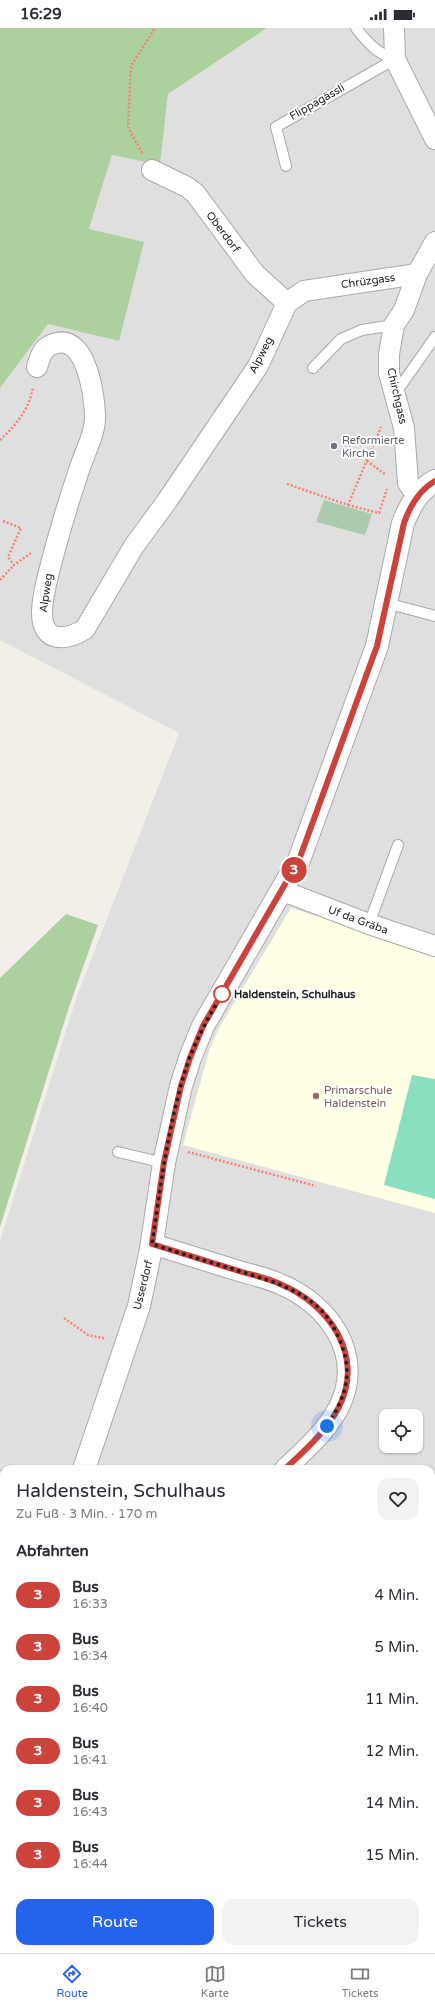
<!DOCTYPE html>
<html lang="de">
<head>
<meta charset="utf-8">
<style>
  :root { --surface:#fff; --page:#f2f2f3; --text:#2b2b33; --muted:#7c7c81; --line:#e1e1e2; --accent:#2563eb }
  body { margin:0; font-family:"Varela Round",sans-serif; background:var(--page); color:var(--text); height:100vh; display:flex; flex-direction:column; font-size:15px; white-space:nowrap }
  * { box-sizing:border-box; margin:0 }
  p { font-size:13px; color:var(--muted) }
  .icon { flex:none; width:22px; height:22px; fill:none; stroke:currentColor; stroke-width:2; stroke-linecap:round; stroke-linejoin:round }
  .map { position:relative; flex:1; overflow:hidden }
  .drawer { position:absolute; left:0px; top:1437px; width:435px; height:488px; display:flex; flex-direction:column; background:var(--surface); border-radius:12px 12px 0 0; box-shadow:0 1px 3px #0004 }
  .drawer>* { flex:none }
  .badge { padding:0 8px; border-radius:13px; font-size:14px; line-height:26px }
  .buttons { position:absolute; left:379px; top:1381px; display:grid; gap:8px }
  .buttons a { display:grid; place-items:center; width:44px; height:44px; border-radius:8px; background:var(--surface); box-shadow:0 1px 3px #0004; font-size:20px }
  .you { position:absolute; width:20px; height:20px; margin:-10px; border:3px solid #fff; border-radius:50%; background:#1a73e8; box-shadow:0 0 0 6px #1a73e833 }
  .map>.badge { position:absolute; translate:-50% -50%; box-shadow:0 0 0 2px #fff }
  h2 { padding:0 16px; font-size:15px; line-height:36px }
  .round { display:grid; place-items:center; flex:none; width:42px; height:42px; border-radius:12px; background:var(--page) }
  .summary { display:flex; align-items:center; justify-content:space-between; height:68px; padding:0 16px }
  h1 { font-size:19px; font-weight:600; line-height:30px }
  .button { display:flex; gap:8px; margin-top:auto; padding:8px 16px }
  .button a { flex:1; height:46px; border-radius:12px; background:var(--accent); color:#fff; font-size:16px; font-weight:600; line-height:46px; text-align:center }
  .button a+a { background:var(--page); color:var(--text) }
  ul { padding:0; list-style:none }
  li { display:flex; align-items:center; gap:12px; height:52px; padding:0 16px }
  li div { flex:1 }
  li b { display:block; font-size:15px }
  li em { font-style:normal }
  li .badge { min-width:44px; font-weight:700; text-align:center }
  .status { display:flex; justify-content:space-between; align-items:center; height:28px; padding:0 20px; background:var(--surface); direction:ltr }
  .status svg { height:11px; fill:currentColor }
  .dock { display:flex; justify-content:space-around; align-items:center; height:56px; border-top:1px solid var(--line); background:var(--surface); font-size:11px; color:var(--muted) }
  .dock a { display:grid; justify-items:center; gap:2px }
  .dock .current { color:var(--accent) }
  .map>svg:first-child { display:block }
</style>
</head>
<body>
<div class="status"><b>16:29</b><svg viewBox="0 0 49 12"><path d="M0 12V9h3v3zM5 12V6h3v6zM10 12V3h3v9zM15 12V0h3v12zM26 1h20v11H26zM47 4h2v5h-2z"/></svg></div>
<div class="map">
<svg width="435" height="1925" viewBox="0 0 435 1925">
  <rect width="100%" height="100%" fill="#f2efe9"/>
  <path fill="#e0dfdf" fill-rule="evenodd" d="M267 0H435V1502L431 1505V1441H4V1818L0 1816V1213L77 968 179 705 0 612V360L48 295 119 313 89 202 112 127 160 137 168 66ZM386 1388H416V1418H386Z"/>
  <polygon fill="#ffffe5" points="291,880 435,925 435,1185 183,1117 210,1020 219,1000"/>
  <g fill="#add19e">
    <polygon points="0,0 267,0 168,66 160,137 112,127 89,201 144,214 119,313 48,296 0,360"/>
    <polygon points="66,886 98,897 69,979 0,1199 0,950"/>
    <polygon points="225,1921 303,1921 302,1925 225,1925"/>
  </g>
  <polygon fill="#aacbaf" points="324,472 372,486 365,507 316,494"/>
  <polygon fill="#88e0be" points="412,1047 435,1051 435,1171 384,1157"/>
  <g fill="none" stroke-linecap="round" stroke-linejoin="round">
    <g stroke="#a9a9a9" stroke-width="12">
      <g id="service">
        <path d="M356 0C367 14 377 26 395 31"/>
        <polyline points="286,138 276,99 395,31"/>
        <polyline points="313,340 341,311 362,302 394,297"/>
        <polyline points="395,366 435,309"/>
        <polyline points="386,575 435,588"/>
        <polyline points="369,896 398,817"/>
        <polyline points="118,1124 164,1135"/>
        <polyline points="0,1448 4,1449"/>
      </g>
    </g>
    <g stroke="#a9a9a9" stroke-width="22">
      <g id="minor">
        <polyline points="394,0 395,31 435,111"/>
        <polyline points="152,142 187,159 195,165 255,246 287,275"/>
        <path d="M37 339C41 326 43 318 57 315 87 308 95 370 95 390 95 407 84 426 79 442 69 472 60 502 52 532 48 549 42 567 42 585 42 615 66 613 85 601L134 518 167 473 258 338 287 275 304 263 417 246"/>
        <polyline points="417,468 408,455 404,400 389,345 389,326 394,297 404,282 417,246 435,214"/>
        <polyline points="283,863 369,896 435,918"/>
        <path d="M152 1216C181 1225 210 1234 239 1243 252 1247 267 1250 280 1256 329 1276 365 1327 339 1379 326 1404 305 1422 285 1441"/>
        <polyline points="0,1739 4,1741"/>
      </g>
    </g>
    <g stroke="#a9a9a9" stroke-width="24">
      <g id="tertiary">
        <path d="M84 1441 139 1278 151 1221 164 1135 181 1058 190 1030 203 998 299 832 377 618 403 495C410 478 418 462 435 453"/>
        <polyline points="0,1615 4,1608"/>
      </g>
    </g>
    <g stroke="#fa8072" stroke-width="2.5" stroke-dasharray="2 2" stroke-linecap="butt">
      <polyline points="142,125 128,99 131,38 155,0"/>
      <path d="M0 412C16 397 29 382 33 359"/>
      <polyline points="367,433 386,447"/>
      <polyline points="287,456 348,477 381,399"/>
      <polyline points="348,477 379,485 387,461"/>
      <polyline points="3,493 21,500 8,529 14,537 31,525"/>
      <polyline points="0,552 14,537"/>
      <polyline points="188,1124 316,1158"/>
      <polyline points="64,1290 88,1307 103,1310 104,1308"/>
    </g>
    <use href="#service" stroke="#fff" stroke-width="10"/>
    <use href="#minor" stroke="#fff" stroke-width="20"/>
    <use href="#tertiary" stroke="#fff" stroke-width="22"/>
  </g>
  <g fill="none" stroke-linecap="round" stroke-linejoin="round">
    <g stroke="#fff" stroke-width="9">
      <path id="line" d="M285 1441C305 1422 326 1404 339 1379 365 1327 329 1276 280 1256 267 1250 252 1247 239 1243 210 1234 181 1225 152 1216L164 1134 181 1058 190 1030 203 998 299 832 377 618 404 495C410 478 419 462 435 453"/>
    </g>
    <use href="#line" stroke="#cc433c" stroke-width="6"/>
    <path stroke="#222" stroke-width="4" stroke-dasharray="0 7.2" d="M222 966C210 987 198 1008 189 1031 169 1090 161 1155 152 1216 179 1225 206 1233 233 1241 263 1251 295 1258 319 1280 329 1289 334 1300 340 1313 354 1345 345 1370 327 1398"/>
  </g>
  <circle fill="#6b7280" stroke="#fff" stroke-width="1.5" cx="334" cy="418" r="4"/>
  <circle fill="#fff" stroke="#cc433c" stroke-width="2" cx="222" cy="966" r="8"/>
  <circle fill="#8d6e63" stroke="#fff" stroke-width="1.5" cx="316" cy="1068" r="4"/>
  <g text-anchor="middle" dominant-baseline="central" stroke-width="4" stroke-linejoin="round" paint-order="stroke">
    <g font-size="11" fill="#222" stroke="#fff">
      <text transform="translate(317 74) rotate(-30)">Flippagässli</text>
      <text transform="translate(223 204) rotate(53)">Oberdorf</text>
      <text transform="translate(368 253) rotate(-8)">Chrüzgass</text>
      <text transform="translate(261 327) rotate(-63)">Alpweg</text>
      <text transform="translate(397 368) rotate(77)">Chirchgass</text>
      <text transform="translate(46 565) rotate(-82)">Alpweg</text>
      <text transform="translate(358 892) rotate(20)">Uf da Gräba</text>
      <text transform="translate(143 1257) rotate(-76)">Usserdorf</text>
    </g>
    <g font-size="11" fill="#5b616d" stroke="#fff" text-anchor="start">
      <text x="342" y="412">Reformierte<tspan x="342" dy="13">Kirche</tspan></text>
    </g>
    <g font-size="11" font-weight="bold" fill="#222" stroke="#fff" text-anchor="start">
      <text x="234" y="966">Haldenstein, Schulhaus</text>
    </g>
    <g font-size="11" fill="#785e54" stroke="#fff" text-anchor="start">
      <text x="324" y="1062">Primarschule<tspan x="324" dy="13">Haldenstein</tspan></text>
    </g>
  </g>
</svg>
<div class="buttons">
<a><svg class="icon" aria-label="locate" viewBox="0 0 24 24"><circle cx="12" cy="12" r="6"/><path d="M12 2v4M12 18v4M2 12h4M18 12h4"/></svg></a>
</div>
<div class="you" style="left:327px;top:1398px"></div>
<b class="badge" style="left:294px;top:842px;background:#cc433c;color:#fff">3</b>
<section class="drawer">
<div class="summary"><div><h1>Haldenstein, Schulhaus</h1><p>Zu Fuß · 3 Min. · 170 m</p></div><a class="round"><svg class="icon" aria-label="heart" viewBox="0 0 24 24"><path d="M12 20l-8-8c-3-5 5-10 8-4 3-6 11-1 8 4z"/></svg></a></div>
<h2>Abfahrten</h2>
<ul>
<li><span class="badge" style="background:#cc433c;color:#fff">3</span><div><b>Bus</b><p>16:33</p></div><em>4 Min.</em></li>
<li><span class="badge" style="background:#cc433c;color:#fff">3</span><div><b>Bus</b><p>16:34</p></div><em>5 Min.</em></li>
<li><span class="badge" style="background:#cc433c;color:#fff">3</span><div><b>Bus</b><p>16:40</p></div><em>11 Min.</em></li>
<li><span class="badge" style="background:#cc433c;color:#fff">3</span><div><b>Bus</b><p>16:41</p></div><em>12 Min.</em></li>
<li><span class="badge" style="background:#cc433c;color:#fff">3</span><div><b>Bus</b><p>16:43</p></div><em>14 Min.</em></li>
<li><span class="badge" style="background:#cc433c;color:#fff">3</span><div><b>Bus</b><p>16:44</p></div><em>15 Min.</em></li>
</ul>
<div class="button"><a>Route</a><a>Tickets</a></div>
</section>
</div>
<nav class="dock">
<a class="current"><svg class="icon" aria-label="directions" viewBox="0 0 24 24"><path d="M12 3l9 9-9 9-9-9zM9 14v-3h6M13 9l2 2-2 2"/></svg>Route</a>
<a><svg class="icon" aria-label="map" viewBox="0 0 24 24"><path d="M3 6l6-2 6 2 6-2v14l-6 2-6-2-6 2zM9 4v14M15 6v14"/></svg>Karte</a>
<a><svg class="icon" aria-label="tickets" viewBox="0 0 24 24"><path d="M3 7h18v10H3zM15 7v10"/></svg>Tickets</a>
</nav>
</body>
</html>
